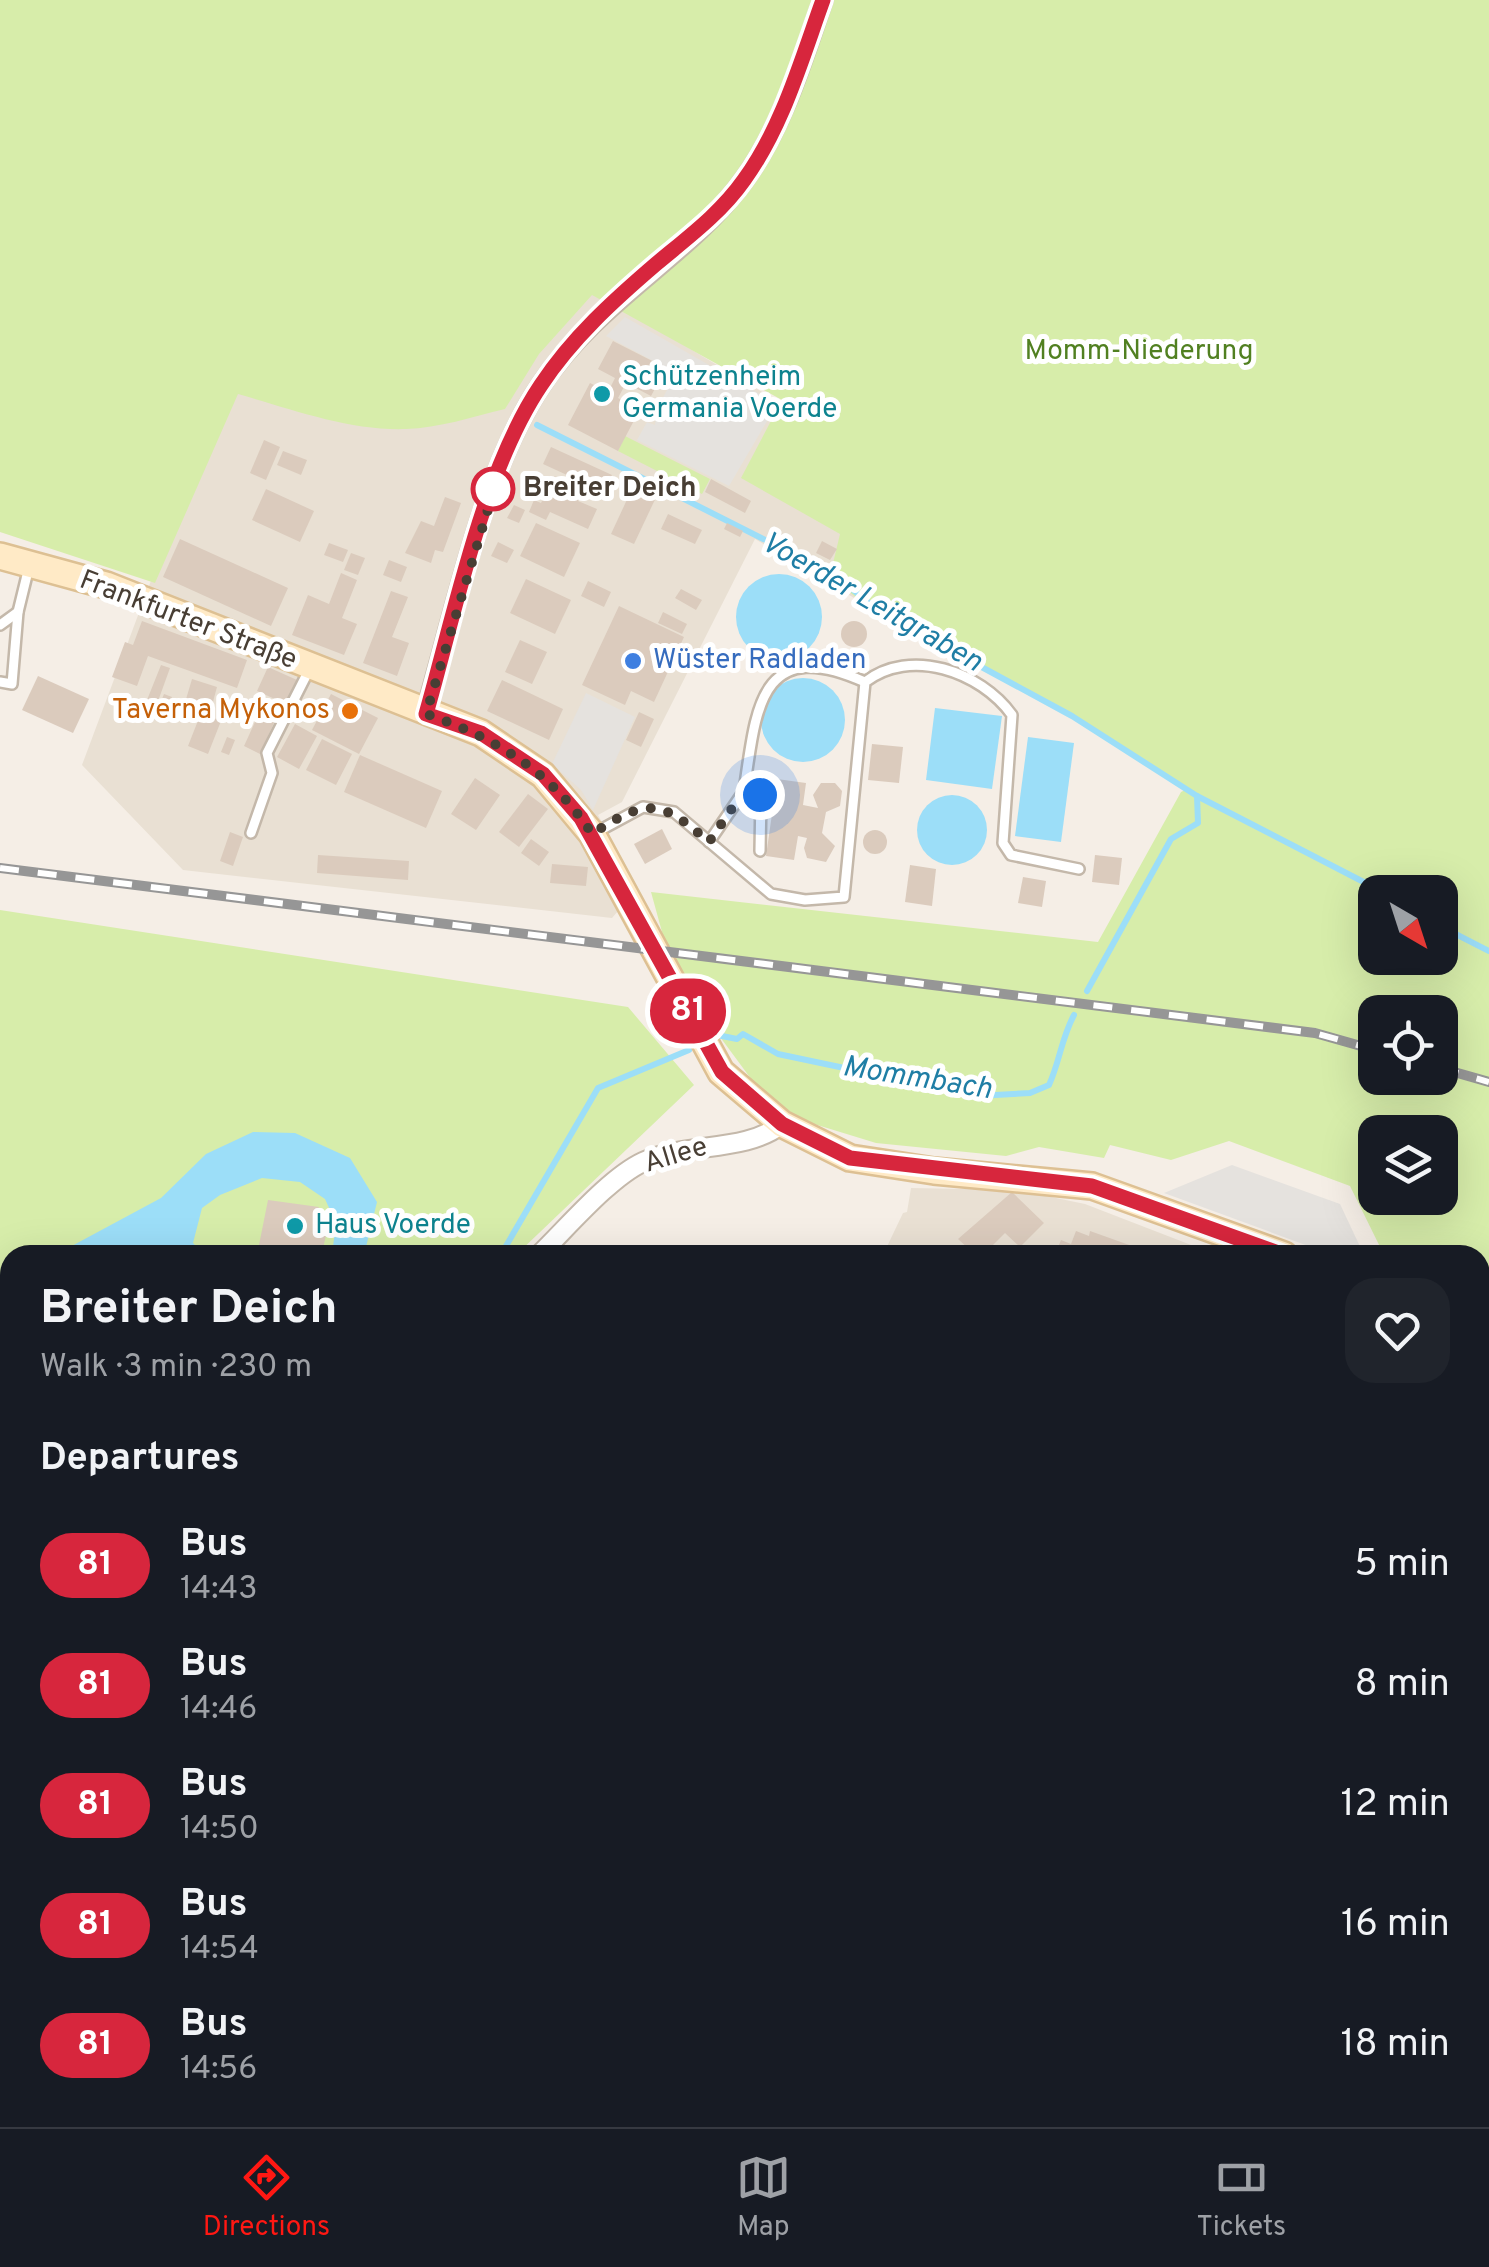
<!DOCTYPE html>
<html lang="en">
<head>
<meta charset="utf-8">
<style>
  :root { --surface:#171b24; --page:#20242c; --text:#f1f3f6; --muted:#9ea1a6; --line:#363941; --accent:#ff1813 }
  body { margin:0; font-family:Overpass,sans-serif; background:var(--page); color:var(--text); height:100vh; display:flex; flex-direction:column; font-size:38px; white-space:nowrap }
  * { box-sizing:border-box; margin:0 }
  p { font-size:32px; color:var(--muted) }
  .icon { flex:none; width:55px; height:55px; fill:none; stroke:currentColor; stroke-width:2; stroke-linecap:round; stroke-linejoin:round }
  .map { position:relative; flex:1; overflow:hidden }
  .drawer { position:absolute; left:0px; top:1245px; width:1490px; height:882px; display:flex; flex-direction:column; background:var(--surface); border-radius:30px 30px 0 0; box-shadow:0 10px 40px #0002 }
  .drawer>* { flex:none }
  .badge { padding:0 20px; border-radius:32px; font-size:35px; line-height:65px }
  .needle { width:65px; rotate:141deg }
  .buttons { position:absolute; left:1358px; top:875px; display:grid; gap:20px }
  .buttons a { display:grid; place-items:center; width:100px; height:100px; border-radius:20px; background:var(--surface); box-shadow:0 10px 40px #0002; font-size:50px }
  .you { position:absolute; width:50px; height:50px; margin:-25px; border:8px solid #fff; border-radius:50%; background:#1a73e8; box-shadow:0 0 0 15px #1a73e833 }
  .map>.badge { position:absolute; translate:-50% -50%; box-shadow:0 0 0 5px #fff }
  h2 { padding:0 40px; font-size:38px; line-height:90px }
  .round { display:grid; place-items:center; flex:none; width:105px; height:105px; border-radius:30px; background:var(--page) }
  .headline { display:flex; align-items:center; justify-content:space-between; height:170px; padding:0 40px }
  h1 { font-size:48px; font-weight:700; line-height:75px }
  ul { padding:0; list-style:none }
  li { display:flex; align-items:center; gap:30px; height:120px; padding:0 40px }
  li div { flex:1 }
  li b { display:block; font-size:38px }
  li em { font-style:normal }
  li .badge { min-width:110px; font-weight:700; text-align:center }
  .menu { display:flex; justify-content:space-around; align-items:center; height:140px; border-top:2px solid var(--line); background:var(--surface); font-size:28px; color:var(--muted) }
  .menu a { display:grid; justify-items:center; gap:5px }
  .menu .current { color:var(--accent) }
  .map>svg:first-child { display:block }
</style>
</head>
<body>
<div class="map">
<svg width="1489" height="2127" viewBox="0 0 1489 2127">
  <rect width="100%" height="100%" fill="#f5eee6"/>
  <g fill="#e9e0d3">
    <polygon points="595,284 615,304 955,507 903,627 755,539 622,802 598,815 638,888 612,918 183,870 82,765 152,578 231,390"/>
    <polygon points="911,1188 1017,1190 1085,1204 1217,1255 883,1255 903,1213 907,1212"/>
    <polygon points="1489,1435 1489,2127 694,2127 707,2118 1480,2118 1480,1450"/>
    <polygon points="468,2118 639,2118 626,2127 476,2127"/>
  </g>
  <g fill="#d7edaa" fill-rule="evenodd">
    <path d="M0 0H1489V1295L1480 1291V1255H1384L1350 1186 1229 1141 1171 1160 1110 1145 1104 1158 1039 1147 1006 1156 876 1143 801 1120 760 1091 692 999 670 961 651 892 1098 942 1181 792 1187 789 1060 709 871 610 830 576 840 534 741 478 782 400 592 295 539 354 505 409C472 417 439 428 406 429 350 431 291 409 238 394L155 583 0 532ZM1375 892H1440V958H1375ZM1375 1012H1440V1078H1375ZM1375 1132H1440V1198H1375Z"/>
    <polygon points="625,436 710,479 702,494 618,451"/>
    <polygon points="0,910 628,1007 694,1085 516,1255 10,1255 10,1584 0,1568"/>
    <polygon points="0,1810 10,1820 10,2118 260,2118 266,2127 0,2127"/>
    <polygon points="271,2118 468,2118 476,2127 277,2127"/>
  </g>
  <g fill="#e5e2de">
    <polygon points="625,317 777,404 729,486 637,440 647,422 655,425 657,409 676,373 606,336"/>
    <polygon points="586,693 635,717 593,810 581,790 552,764"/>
    <polygon points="1232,1165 1340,1204 1364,1255 1333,1255 1164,1193"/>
  </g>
  <g fill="#9cdef8">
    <circle cx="779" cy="617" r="43"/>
    <circle cx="803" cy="720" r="42"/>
    <polygon points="935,708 1002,716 992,789 926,780"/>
    <polygon points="1028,737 1074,743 1061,842 1015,836"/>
    <circle cx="952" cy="830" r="35"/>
    <polygon points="253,1132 295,1133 350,1158 377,1202 364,1255 332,1255 336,1223 325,1199 300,1182 262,1178 220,1195 202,1208 193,1243 204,1255 153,1255 116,1246 106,1255 55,1255 161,1198 206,1154"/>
    <polygon points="10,1980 10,2028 0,2029 0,1981"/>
  </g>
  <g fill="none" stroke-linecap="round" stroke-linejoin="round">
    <g stroke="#9cdef8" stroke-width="6">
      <polyline points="537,425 833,574 882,613 1072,716 1197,796 1383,892"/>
      <polyline points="1440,926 1489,951"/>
      <polyline points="1087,991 1171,839 1198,823 1197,796"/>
      <path d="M717 1035 737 1039 743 1034 778 1054 977 1096 1030 1093 1049 1085C1060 1061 1061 1039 1074 1015"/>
      <polyline points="506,1246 598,1088 689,1050"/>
      <polyline points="0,1304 10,1300"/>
      <polyline points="0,1582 10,1598"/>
      <polyline points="410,2118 417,2127"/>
    </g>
  </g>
  <g fill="#dbcbbd">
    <polygon points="613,341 666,368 651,396 626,383 618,398 640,409 618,451 568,425 590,383 608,392 615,378 598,369"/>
    <polygon points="264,440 280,447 266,480 250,473"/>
    <polygon points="551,447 612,475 604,492 543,464"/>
    <polygon points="283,451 307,460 301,475 277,465"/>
    <polygon points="554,476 583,490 578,501 597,509 588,529 550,512 546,520 529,512 534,500 541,503"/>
    <polygon points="637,478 660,489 634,544 611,534"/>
    <polygon points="711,479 751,501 745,513 705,492"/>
    <polygon points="266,489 314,511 300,542 252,520"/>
    <polygon points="445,497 461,503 443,552 435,550 431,563 405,553 421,521 434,526"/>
    <polygon points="514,505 525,510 519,523 507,518"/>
    <polygon points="668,514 702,530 695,544 661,529"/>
    <polygon points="536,523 580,543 564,577 520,556"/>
    <polygon points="727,523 743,531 740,537 724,529"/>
    <polygon points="180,539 288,588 271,626 163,577"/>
    <polygon points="822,541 837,549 830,560 816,553"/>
    <polygon points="498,542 514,550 507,563 491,556"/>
    <polygon points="329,543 348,550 343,562 324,555"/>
    <polygon points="351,553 365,558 358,575 344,570"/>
    <polygon points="389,560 407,567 401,582 383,575"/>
    <polygon points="341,573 357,580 342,618 357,624 344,655 292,635 308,595 329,604"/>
    <polygon points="526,579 571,600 555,634 510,613"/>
    <polygon points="588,581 611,592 604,607 581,596"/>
    <polygon points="681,589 702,600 696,610 675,598"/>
    <polygon points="391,591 408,597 392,637 409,643 397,676 363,663"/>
    <polygon points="619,606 684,637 654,702 631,691 625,705 582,685"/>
    <polygon points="663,612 687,624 682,634 658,623"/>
    <circle cx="854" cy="634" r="13"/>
    <polygon points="142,621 247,660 237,688 148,656 137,686 112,677 125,642 133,645"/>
    <polygon points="520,640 547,652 532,684 505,672"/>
    <polygon points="161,665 170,668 157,704 147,700"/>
    <polygon points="268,667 297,680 286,704 257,691"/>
    <polygon points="38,676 89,699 73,733 22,710"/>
    <polygon points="192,679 217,687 210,713 184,706"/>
    <polygon points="502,680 563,709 549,740 487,711"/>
    <polygon points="164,694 172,697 166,712 158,709"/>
    <polygon points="331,694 378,718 359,754 312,730"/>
    <polygon points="266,698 282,705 260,754 244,746"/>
    <polygon points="639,712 654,719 641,747 626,740"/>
    <polygon points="201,713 221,721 208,754 188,746"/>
    <polygon points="295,724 317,736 299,769 277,757"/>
    <polygon points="227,737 235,740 229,755 221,752"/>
    <polygon points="322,739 352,754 336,785 306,770"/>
    <polygon points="872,744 903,747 899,783 868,780"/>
    <polygon points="360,755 442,791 426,828 344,792"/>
    <polygon points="475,778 500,795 476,830 451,814"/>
    <polygon points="777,779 806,783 803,805 818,808 813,795 821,783 835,783 842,791 840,806 826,812 822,833 835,846 826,862 807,858 804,848 807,838 798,836 794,860 766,856"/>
    <polygon points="528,794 548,809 519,847 499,832"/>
    <polygon points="662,829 672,849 645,864 634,844"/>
    <circle cx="875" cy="842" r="12"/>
    <polygon points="230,832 243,837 233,866 220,861"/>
    <polygon points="531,839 549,852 539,866 521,853"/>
    <polygon points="318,855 409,861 408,880 317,873"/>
    <polygon points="1095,855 1122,858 1119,885 1092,882"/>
    <polygon points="552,864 588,867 586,886 550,883"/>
    <polygon points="910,865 936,869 932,906 905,902"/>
    <polygon points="1023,877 1046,881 1042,907 1018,903"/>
    <polygon points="1012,1192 1044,1223 1020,1247 1005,1233 983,1255 965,1255 970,1250 958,1239"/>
    <polygon points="268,1200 319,1207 313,1219 329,1222 322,1253 257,1255"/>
    <polygon points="1076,1231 1089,1236 1090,1231 1146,1251 1144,1255 1055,1255 1061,1240 1071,1244"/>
    <polygon points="1489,1511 1489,1534 1480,1524"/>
    <polygon points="1489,1535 1489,1618 1480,1627 1480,1544"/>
    <polygon points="10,1832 10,1850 0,1859 0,1841"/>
    <polygon points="1480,1939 1489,1945 1489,1966 1480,1980"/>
    <polygon points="1486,2077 1489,2078 1489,2119 1480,2114 1480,2088"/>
    <polygon points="781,2118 819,2118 812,2127 786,2127 778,2122"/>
    <polygon points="1069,2118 1088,2118 1094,2123 1099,2118 1109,2127 1060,2127"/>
    <polygon points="1315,2118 1353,2118 1346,2127 1328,2127"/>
    <polygon points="1389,2118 1428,2118 1423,2127 1396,2127 1387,2122"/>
  </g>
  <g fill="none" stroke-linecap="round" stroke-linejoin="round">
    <g stroke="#c4b8aa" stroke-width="14">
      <g id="service">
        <polyline points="0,625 18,612"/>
        <polyline points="0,682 12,684 18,612 29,567"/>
        <path d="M744 791C756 711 758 634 865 682"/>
        <polyline points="251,833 272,773 267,753 309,670"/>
        <path d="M593 834 643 807 674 812 771 894 805 900 844 897 865 682C910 647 980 671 1012 715L1003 843 1011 855 1079 869"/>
        <polyline points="709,842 744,791 761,795 760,851"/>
      </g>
    </g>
    <g stroke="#c4b8aa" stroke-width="22">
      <g id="minor">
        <path d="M425 714C455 613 483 471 541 385 597 300 688 257 744 180 782 128 802 61 823 0"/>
        <path d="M539 1255C567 1228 609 1178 643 1162 686 1142 745 1153 782 1124"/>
        <polyline points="1480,1682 1489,1673"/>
        <polyline points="0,1770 10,1761"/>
        <polyline points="1480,2024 1489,2029"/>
        <polyline points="927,2118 939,2127"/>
      </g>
    </g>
    <g stroke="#c4b8aa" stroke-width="28">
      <g id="tertiary">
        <polyline points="1480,1392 1489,1375"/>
        <polyline points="655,2127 668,2118"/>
      </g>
    </g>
    <g stroke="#ddc093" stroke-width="30">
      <g id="secondary">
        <polyline points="0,556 106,585 481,733 543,775 592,834 721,1072 782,1124 850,1158 934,1171 1092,1186 1284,1255"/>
        <polyline points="1480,1329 1489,1332"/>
      </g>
    </g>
    <use href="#service" stroke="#fff" stroke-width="9"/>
    <use href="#minor" stroke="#fff" stroke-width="18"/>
    <use href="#tertiary" stroke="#fff" stroke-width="22"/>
    <use href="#secondary" stroke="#ffeac6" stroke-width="25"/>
    <g stroke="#969696" stroke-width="10">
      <g id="rail">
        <polyline points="0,868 1315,1033 1375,1050"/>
        <polyline points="1440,1068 1489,1082"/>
      </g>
    </g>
    <use href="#rail" stroke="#fff" stroke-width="6" stroke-dasharray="19" stroke-linecap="butt"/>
  </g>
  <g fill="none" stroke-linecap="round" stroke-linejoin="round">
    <g stroke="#fff" stroke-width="22">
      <path id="line" d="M823 0C801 61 782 128 744 180 720 214 687 238 656 264 614 300 572 338 541 385 483 471 455 613 426 714L481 733 543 774 581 818 722 1072 782 1124 850 1158 1092 1186 1284 1255"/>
    </g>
    <use href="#line" stroke="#d7263d" stroke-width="15"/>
    <path stroke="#483e34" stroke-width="10" stroke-dasharray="0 18" d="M493 489 496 483 426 714C495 738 551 771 592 834 647 798 660 799 709 842L744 791 760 795"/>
  </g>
  <g fill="#0f9aa8" stroke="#fff" stroke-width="4">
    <circle cx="602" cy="394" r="10"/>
    <circle cx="295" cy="1226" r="10"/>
  </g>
  <circle fill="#fff" stroke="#d7263d" stroke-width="5" cx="493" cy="489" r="20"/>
  <circle fill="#3f7fe0" stroke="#fff" stroke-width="4" cx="633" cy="661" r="10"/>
  <circle fill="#e8710a" stroke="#fff" stroke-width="4" cx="350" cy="711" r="10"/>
  <g text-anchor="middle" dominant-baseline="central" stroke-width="10" stroke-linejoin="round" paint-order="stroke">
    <g font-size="28" fill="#518021" stroke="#fff">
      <text x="1139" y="352">Momm-Niederung</text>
    </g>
    <g font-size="28" fill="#0d838f" stroke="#fff" text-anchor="start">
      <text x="622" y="378">Schützenheim<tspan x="622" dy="32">Germania Voerde</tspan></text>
      <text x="315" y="1226">Haus Voerde</text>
    </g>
    <g font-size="28" font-weight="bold" fill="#483e34" stroke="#fff" text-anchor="start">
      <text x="523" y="489">Breiter Deich</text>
    </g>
    <g font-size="28" fill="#483e34" stroke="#fff">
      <text transform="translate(188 621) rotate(21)">Frankfurter Straße</text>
      <text transform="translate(676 1156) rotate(-17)">Allee</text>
    </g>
    <g font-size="28" fill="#366cbe" stroke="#fff" text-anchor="start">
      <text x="653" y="661">Wüster Radladen</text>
    </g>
    <g font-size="28" fill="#c56008" stroke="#fff" text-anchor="end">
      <text x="330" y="711">Taverna Mykonos</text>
    </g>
    <g font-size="30" font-style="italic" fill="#1f7ea5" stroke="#fff">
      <text transform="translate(871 603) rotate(30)">Voerder Leitgraben</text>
      <text transform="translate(917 1079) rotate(9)">Mommbach</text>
    </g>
  </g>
</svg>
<div class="buttons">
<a><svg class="needle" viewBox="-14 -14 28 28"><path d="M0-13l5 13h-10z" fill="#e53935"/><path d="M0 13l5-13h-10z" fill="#9ea1a6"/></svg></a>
<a><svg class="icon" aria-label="locate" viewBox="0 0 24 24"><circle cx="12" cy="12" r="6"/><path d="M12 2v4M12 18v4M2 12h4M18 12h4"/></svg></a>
<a><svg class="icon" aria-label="layers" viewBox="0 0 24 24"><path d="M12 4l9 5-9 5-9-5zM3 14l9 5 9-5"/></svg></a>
</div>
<div class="you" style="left:760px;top:795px"></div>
<b class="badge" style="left:688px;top:1011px;background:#d7263d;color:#fff">81</b>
<section class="drawer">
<div class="headline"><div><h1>Breiter Deich</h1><p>Walk · 3 min · 230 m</p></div><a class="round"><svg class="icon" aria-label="heart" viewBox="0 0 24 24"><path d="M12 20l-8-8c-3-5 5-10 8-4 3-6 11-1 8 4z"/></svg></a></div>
<h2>Departures</h2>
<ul>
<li><span class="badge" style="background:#d7263d;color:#fff">81</span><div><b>Bus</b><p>14:43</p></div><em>5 min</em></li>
<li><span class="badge" style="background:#d7263d;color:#fff">81</span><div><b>Bus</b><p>14:46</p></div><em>8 min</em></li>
<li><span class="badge" style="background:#d7263d;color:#fff">81</span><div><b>Bus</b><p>14:50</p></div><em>12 min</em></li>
<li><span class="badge" style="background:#d7263d;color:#fff">81</span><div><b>Bus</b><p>14:54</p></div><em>16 min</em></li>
<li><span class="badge" style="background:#d7263d;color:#fff">81</span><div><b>Bus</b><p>14:56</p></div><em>18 min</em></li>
</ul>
</section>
</div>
<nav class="menu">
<a class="current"><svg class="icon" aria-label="directions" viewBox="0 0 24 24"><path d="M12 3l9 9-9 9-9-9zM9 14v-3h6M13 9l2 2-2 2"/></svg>Directions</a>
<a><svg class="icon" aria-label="map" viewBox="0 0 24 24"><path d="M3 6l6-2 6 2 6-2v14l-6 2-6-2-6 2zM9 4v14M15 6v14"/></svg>Map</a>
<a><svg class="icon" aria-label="tickets" viewBox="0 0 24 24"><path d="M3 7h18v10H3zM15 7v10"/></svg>Tickets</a>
</nav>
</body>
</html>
